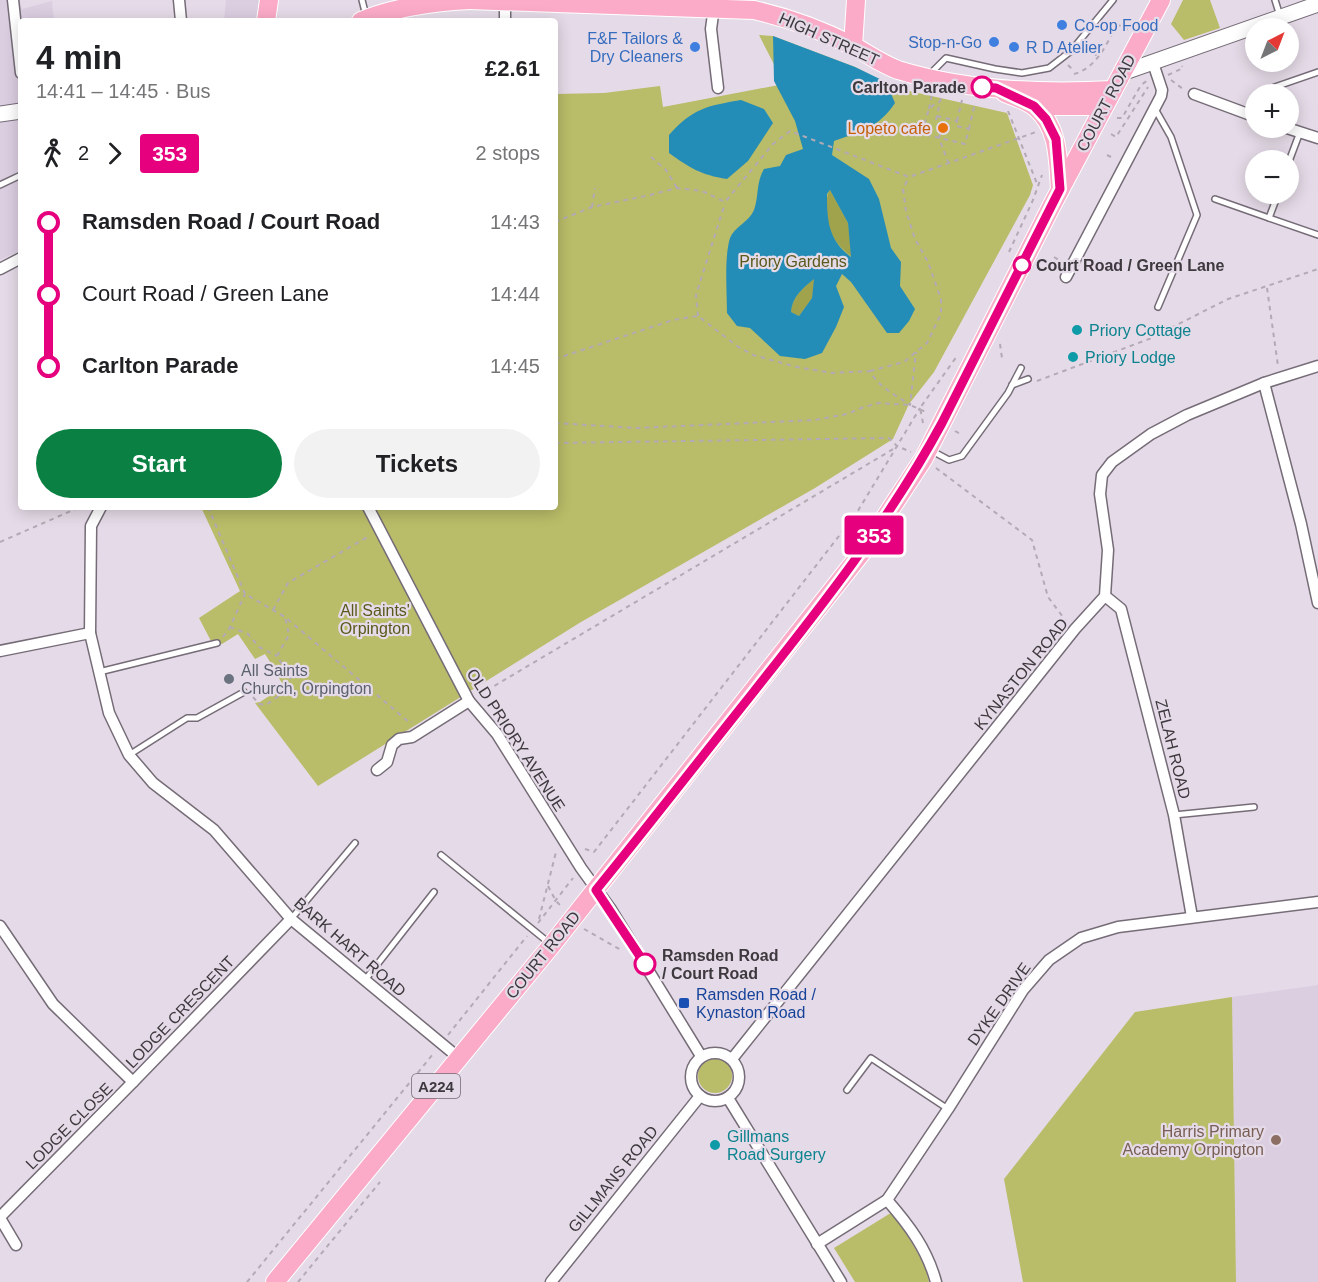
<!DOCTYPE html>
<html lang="en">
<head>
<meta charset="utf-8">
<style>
  :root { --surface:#fff; --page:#f2f2f2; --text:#202124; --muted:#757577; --accent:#0b8043 }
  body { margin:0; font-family:Helvetica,sans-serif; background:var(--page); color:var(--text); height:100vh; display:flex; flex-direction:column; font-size:22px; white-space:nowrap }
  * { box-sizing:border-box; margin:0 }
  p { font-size:20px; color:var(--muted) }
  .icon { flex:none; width:33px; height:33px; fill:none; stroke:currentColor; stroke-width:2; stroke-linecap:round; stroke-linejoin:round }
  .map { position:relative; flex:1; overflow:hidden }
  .panel { position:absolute; left:18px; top:18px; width:540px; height:492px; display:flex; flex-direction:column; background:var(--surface); border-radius:6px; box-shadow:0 3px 15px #0003 }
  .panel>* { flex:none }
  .badge { padding:0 12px; border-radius:4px; font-size:21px; line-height:39px }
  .needle { width:39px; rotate:42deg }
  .tools { position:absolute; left:1245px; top:18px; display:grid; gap:12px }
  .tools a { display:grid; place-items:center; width:54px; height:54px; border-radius:50%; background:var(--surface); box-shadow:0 3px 15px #0003; font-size:30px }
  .map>.badge { position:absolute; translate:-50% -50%; box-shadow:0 0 0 3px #fff }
  .legs { display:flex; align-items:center; gap:9px; height:66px; padding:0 18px; font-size:20px }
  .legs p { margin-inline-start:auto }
  .head { display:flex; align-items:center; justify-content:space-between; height:102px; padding:0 18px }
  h1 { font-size:33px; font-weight:700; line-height:45px }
  .primary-button { display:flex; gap:12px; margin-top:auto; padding:12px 18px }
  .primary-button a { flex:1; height:69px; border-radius:36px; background:var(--accent); color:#fff; font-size:24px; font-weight:700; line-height:69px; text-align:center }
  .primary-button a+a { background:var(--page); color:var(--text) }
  ul { padding:0 18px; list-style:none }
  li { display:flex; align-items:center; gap:21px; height:72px; font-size:22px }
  li i { display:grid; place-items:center; width:9px; height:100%; margin:0 8px; background:currentColor }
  li i::after { content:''; width:15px; height:15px; margin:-8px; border:4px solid; border-radius:50%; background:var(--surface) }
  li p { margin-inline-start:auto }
  li:first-child i { background:linear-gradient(#0000 50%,currentColor 0) }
  li:last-child i { background:linear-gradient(currentColor 50%,#0000 0) }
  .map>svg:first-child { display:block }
</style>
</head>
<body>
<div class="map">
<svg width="1318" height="1282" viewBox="0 0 1318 1282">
  <rect width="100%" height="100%" fill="#e5dbe8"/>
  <g fill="#dccee1">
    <polygon points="0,0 20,0 22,9 52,1 54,21 21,21 21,250 0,260"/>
    <polygon points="226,0 262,0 258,21 224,21"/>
    <polygon points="1318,985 1318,1282 1236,1282 1232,997"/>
  </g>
  <g fill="#b9bc68">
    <polygon points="1183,0 1210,0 1220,28 1184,40 1171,24"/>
    <polygon points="759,35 773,36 855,67 896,88 1007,113 1033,185 1030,195 934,372 909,404 893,439 815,488 581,622 318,786 255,703 260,702 275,692 273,689 282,683 277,675 275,677 269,667 272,665 265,654 255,659 238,634 222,644 211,641 199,618 240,591 201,507 555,507 555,94 604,93 660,86 663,107 784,84"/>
    <polygon points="1232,997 1236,1282 1023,1282 1004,1179 1135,1012"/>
    <circle cx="715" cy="1076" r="17"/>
    <polygon points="894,1211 925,1266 929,1282 855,1282 834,1248"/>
  </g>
  <g fill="#a1a34c">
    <path d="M830 190 848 223 852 257C843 250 832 239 828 227 825 218 825 198 830 190Z"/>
    <path d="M815 278 812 298 799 316 791 312C792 297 804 287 815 278Z"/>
  </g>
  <g fill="#248db7" fill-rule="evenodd">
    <path d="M773 36 855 67 886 82 895 103C878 128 862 131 834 141L832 155 869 179 879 199 891 248 901 262 900 286 915 309 909 321 899 333H887L851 282 842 274 836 286 844 307 836 327 822 353 805 359 780 356 750 328 737 326 727 313C727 292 724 258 730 238 734 227 749 222 754 210 759 196 756 182 764 169L780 166 786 155 803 149 795 121 774 81ZM830 190 848 223 851 257C828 240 827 220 827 194ZM814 279 812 298 799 316 791 312C792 297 803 288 814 279Z"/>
    <path d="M741 100 764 109 773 123 748 161 727 179C701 175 690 168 669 153V135C693 108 707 106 741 100Z"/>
  </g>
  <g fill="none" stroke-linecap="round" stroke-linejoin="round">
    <g stroke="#756c77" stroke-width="8">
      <g id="lane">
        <polyline points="362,0 366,16"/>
        <polyline points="1275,0 1280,16"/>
        <polyline points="931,73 946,58 995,69 1022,73 1049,68 1071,51 1113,0"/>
        <polyline points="1266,94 1269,89 1318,72"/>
        <polyline points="1155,109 1171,137 1197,215 1158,307"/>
        <polyline points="1288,164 1300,132"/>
        <polyline points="0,185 21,175"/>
        <polyline points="1215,199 1269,218 1278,194"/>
        <polyline points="1269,218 1318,235"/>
        <polyline points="1012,385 1028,379"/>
        <polyline points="932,451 949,460 962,456 1008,393 1021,368"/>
        <polyline points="99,672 217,643"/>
        <polyline points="129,755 187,718 197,718 244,692"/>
        <polyline points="1174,815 1254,807"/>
        <polyline points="441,855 548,942"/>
        <polyline points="291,919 355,843"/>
        <polyline points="365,980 434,892"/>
        <polyline points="847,1090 871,1058 948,1109"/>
      </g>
    </g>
    <g stroke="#756c77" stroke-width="13">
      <g id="street">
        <polyline points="13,0 21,73"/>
        <polyline points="179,0 181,21"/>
        <polyline points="505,0 505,21"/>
        <polyline points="714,7 711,29 718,88"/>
        <polyline points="1194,94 1256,117"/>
        <polyline points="1287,128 1318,138"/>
        <polyline points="0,269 21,258"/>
        <polyline points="1066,277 1161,96 1162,90 1153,63"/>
        <polyline points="1264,383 1301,524 1318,603"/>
        <polyline points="101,507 91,526 90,633 109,713 129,755 153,783 214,830 291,919 459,1058"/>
        <polyline points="368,507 469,701 497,734 581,868 610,908 701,1056"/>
        <polyline points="1105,596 1121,609 1174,815 1192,917"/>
        <polyline points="0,651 90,633"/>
        <polyline points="377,770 387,762 392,745 399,739 412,737 469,701"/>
        <polyline points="0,926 53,1004 133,1082 291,919"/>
        <circle cx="715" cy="1077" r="24"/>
        <polyline points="732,1059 1075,629 1105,596 1108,550 1100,494 1102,475 1112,462 1151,434 1187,415 1264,383 1318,366"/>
        <polyline points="728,1098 841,1282"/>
        <path d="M887 1200C909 1225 927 1249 936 1282"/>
        <polyline points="0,1217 133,1082"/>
        <polyline points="0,1218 16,1245"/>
        <polyline points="817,1244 887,1200 948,1109 1023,990 1049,960 1081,938 1118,927 1318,902"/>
        <polyline points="551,1282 700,1096"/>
      </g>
    </g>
    <g stroke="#756c77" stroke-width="17">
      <g id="secondary">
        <polyline points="1122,73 1318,4"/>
        <polyline points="0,114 21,111"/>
      </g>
    </g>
    <g stroke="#fff" stroke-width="20">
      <g id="primary">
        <path d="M470 0 754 10C789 18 822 30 853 46 868 54 882 64 898 70 967 91 1042 94 1113 90"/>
        <polyline points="266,21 269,0"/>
        <path d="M361 21C395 7 432 2 469 0"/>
        <polyline points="853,46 856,0"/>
        <path d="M1005 93C1015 97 1028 101 1036 108 1059 128 1058 160 1060 189"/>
        <polyline points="1034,106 1104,106"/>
        <polyline points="275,1282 551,946 863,551 924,458 1052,205 1161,0"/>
      </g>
    </g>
    <g stroke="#b2aab4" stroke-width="2" stroke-dasharray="4.5 4.5" stroke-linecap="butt">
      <polyline points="1108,21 1128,29"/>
      <polyline points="1087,46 1098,57"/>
      <polyline points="1068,65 1074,71"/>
      <path d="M1074 74C1097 68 1107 43 1118 23"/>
      <polyline points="1168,75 1183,68 1182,66"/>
      <polyline points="1171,80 1183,89"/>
      <polyline points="929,109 932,94"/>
      <polyline points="1008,111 1038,186"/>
      <path d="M937 116 957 121 956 126 969 129 965 144 923 134C926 121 925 106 940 102"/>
      <polyline points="1117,118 1122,118 1141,85 1148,80"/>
      <polyline points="936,120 941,97"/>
      <polyline points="957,121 962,100"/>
      <polyline points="969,129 975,103"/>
      <polyline points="940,134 939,138 948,162"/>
      <polyline points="1111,134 1116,137 1148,87"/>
      <polyline points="1107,155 1115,159"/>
      <polyline points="651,157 666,170 677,188"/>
      <polyline points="592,207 595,188"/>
      <polyline points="555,222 592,207 650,195 677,188 702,191 725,202 773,144 790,131 909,177 1036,132"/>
      <polyline points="1009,252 1033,200 1042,175"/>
      <polyline points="1054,257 1062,262"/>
      <polyline points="1267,288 1278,366"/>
      <polyline points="698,316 696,295 725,203"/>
      <polyline points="1000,344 1002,358"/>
      <path d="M555 359 673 320 698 316 737 346 753 355 797 367 832 373 870 371C878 387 896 395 910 405L916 352"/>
      <polyline points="870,371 904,362 916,352 927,343 941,314 941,299 928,262 915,239 906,211 903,189 909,177"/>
      <polyline points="1037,381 1149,339 1228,299 1318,269"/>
      <polyline points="555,423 636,428 815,420 847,414 864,407 879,403 910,405 928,413"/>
      <polyline points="923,423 920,408 957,356"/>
      <polyline points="955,431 962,435"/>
      <polyline points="555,443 889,438 897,446 911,452"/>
      <polyline points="936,468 1032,540 1048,597 1066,621"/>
      <polyline points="208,507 245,594 285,617 410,723 412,722"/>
      <polyline points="0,542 80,507"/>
      <polyline points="884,550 893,549"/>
      <polyline points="273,610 288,583 369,536"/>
      <polyline points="230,627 248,634 259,647 277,656"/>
      <polyline points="223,637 229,629 245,594"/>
      <polyline points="479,695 895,448"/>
      <polyline points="253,697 259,704 266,705 287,690 291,684 290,677 277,656 289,635 285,617"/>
      <polyline points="585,849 594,852 856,514 920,408"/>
      <polyline points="548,886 556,901 561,906"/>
      <polyline points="539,919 556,852"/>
      <polyline points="538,923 573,878"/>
      <polyline points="584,929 621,950"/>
      <polyline points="448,1035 527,936"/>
      <polyline points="247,1282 433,1054"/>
      <polyline points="298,1282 380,1182"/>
    </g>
    <use href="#lane" stroke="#fff" stroke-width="5"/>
    <use href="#street" stroke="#fff" stroke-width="10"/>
    <use href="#secondary" stroke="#fff" stroke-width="15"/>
    <use href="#primary" stroke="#fbabc7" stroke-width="18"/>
  </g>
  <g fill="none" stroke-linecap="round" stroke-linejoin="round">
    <g stroke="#fff" stroke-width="14">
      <path id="line-1" d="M645 964 596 890C649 825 700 759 752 694 821 607 889 521 942 423L1060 189 1056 139 1046 119 1034 106 996 88 982 87"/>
    </g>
    <use href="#line-1" stroke="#e6007e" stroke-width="9"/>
  </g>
  <g fill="#3f7fe0" stroke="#e5dbe8" stroke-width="2">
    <circle cx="1062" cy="25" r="6"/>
    <circle cx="994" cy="42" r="6"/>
    <circle cx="695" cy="47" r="6"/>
    <circle cx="1014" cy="47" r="6"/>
  </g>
  <g fill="#fff" stroke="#e6007e" stroke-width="3">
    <circle cx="982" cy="87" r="10"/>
    <circle cx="1022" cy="265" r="8"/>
    <circle cx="645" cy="964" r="10"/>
  </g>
  <circle fill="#e8710a" stroke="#e5dbe8" stroke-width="2" cx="943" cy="128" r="6"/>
  <g fill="#0f9aa8" stroke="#e5dbe8" stroke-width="2">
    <circle cx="1077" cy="330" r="6"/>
    <circle cx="1073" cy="357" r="6"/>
    <circle cx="715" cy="1145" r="6"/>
  </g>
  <circle fill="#6b7280" stroke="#e5dbe8" stroke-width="2" cx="229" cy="679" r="6"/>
  <rect fill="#1a4fb4" stroke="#e5dbe8" stroke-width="2" x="678" y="997" width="12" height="12" rx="3"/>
  <circle fill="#8d6e63" stroke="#e5dbe8" stroke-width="2" cx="1276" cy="1140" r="6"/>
  <g text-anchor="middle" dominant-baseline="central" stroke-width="4.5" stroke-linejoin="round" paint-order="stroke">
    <rect fill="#e5dbe8" stroke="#6f6a71" stroke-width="1.5" x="412" y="1074" width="48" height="24" rx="4.5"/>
    <g font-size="15" font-weight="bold" fill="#3d393e">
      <text x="436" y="1086">A224</text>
    </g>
    <g font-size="16" fill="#366cbe" stroke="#e5dbe8" text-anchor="start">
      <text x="1074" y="25">Co-op Food</text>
      <text x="683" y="38" text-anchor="end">F&amp;F Tailors &amp;<tspan x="683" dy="18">Dry Cleaners</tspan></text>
      <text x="982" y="42" text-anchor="end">Stop-n-Go</text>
      <text x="1026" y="47">R D Atelier</text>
    </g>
    <g font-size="16" fill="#3d393e" stroke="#e5dbe8">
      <text transform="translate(829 39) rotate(24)">HIGH STREET</text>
      <text transform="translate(1106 103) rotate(-62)">COURT ROAD</text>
      <text transform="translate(1021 674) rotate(-51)">KYNASTON ROAD</text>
      <text transform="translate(516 740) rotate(57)">OLD PRIORY AVENUE</text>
      <text transform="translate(1173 749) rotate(76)">ZELAH ROAD</text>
      <text transform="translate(350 947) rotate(41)">BARK HART ROAD</text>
      <text transform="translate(543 955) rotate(-51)">COURT ROAD</text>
      <text transform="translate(999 1004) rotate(-55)">DYKE DRIVE</text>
      <text transform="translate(180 1012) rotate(-46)">LODGE CRESCENT</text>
      <text transform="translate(69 1126) rotate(-45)">LODGE CLOSE</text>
      <text transform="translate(613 1179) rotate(-51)">GILLMANS ROAD</text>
    </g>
    <g font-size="16" font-weight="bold" fill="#3d393e" stroke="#e5dbe8" text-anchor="start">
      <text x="966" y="87" text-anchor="end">Carlton Parade</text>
      <text x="1036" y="265">Court Road / Green Lane</text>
      <text x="662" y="955">Ramsden Road<tspan x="662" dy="18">/ Court Road</tspan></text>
    </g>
    <g font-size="16" fill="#c56008" stroke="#e5dbe8" text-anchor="end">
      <text x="931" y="128">Lopeto cafe</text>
    </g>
    <g font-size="16" fill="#595a1b" stroke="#e5dbe8">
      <text x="793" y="261">Priory Gardens</text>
      <text x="375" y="610">All Saints'<tspan x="375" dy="18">Orpington</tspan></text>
    </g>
    <g font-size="16" fill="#0d838f" stroke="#e5dbe8" text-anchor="start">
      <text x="1089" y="330">Priory Cottage</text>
      <text x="1085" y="357">Priory Lodge</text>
      <text x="727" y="1136">Gillmans<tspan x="727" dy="18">Road Surgery</tspan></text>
    </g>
    <g font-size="16" fill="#5b616d" stroke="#e5dbe8" text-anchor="start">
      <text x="241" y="670">All Saints<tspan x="241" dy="18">Church, Orpington</tspan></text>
    </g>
    <g font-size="16" fill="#164399" stroke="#e5dbe8" text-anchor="start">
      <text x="696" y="994">Ramsden Road /<tspan x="696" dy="18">Kynaston Road</tspan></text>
    </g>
    <g font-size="16" fill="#785e54" stroke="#e5dbe8" text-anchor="end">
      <text x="1264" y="1131">Harris Primary<tspan x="1264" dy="18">Academy Orpington</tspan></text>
    </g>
  </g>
</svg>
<div class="tools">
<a><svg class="needle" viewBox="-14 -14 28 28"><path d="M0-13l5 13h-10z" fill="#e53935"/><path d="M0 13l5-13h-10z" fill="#757577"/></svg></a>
<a>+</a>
<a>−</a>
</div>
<b class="badge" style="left:874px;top:535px;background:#e6007e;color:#fff">353</b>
<section class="panel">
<div class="head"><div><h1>4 min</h1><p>14:41 – 14:45 · Bus</p></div><b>£2.61</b></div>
<div class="legs"><svg class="icon" aria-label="walk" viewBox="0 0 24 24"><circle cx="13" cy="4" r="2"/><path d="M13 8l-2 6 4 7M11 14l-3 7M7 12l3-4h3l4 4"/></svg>2<svg class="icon" aria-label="forward" viewBox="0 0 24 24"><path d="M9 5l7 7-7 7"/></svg><b class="badge" style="background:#e6007e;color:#fff">353</b><p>2 stops</p></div>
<ul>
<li><i style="color:#e6007e"></i><b>Ramsden Road / Court Road</b><p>14:43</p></li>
<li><i style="color:#e6007e"></i><span>Court Road / Green Lane</span><p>14:44</p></li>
<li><i style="color:#e6007e"></i><b>Carlton Parade</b><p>14:45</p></li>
</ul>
<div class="primary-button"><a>Start</a><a>Tickets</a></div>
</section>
</div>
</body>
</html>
